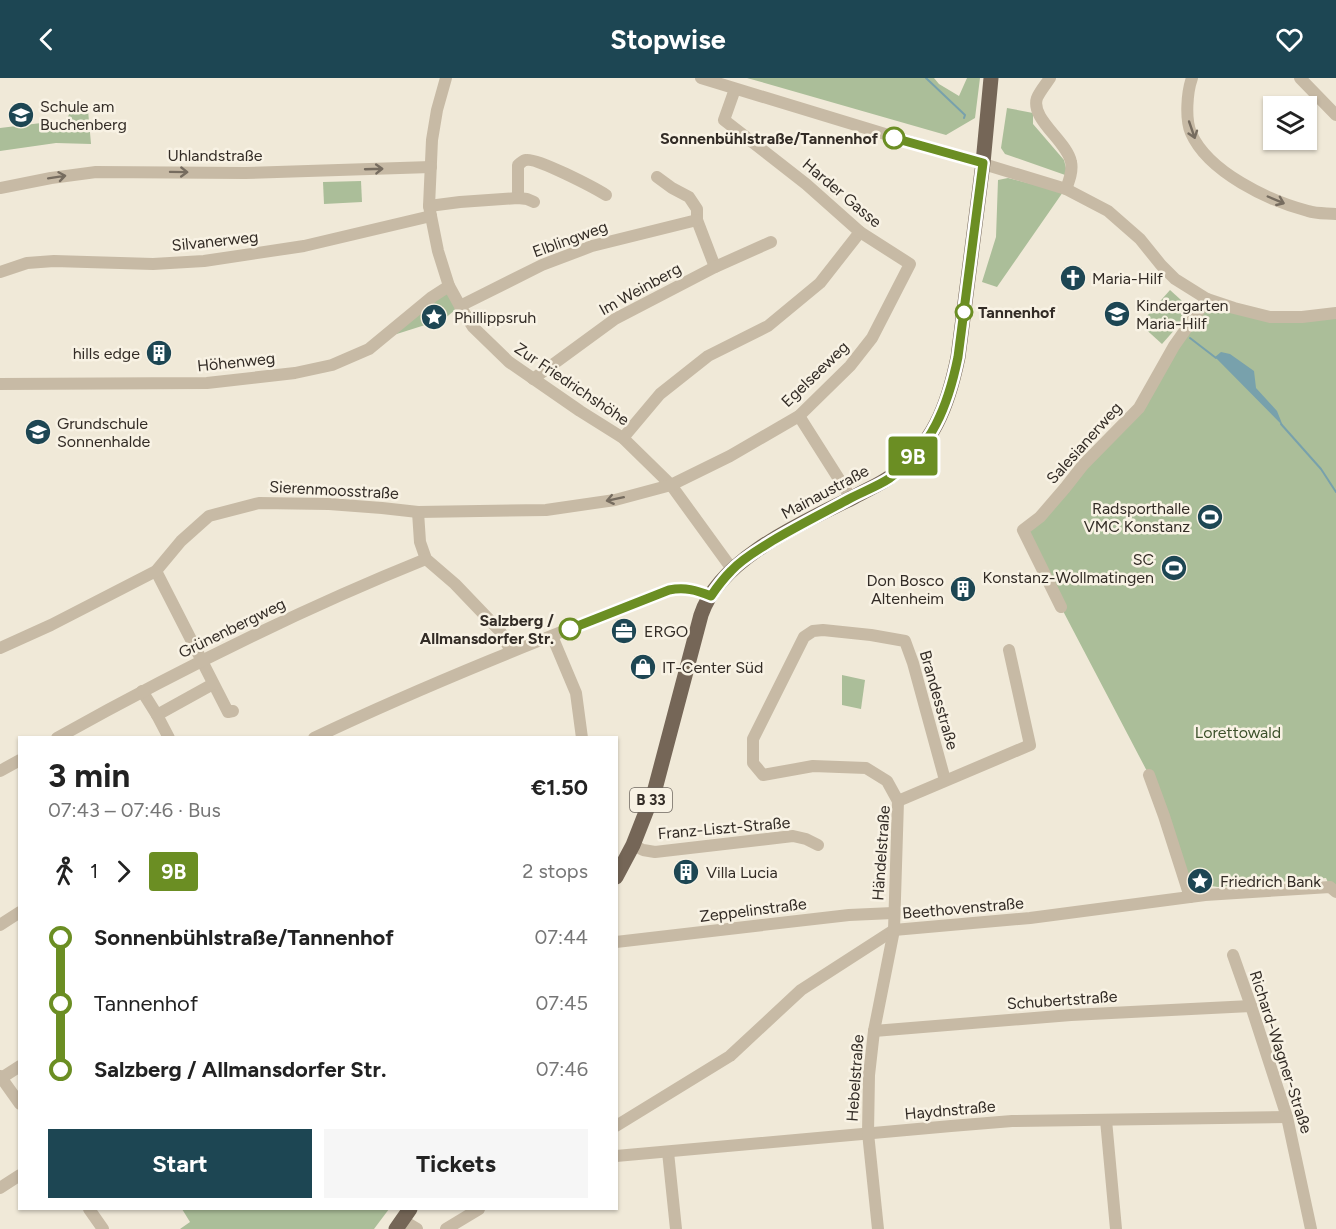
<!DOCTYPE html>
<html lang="en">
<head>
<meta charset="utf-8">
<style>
  :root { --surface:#fff; --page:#f6f6f6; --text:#222; --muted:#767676; --accent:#1d4653 }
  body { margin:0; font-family:Figtree,sans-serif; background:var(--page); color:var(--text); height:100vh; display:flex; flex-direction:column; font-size:22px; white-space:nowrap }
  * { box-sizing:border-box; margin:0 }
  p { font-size:20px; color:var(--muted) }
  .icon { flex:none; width:33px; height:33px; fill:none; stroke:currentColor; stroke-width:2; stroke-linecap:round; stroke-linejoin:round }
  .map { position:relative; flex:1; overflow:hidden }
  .side { position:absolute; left:18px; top:658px; width:600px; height:474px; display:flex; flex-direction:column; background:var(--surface); border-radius:0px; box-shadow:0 2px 4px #0004 }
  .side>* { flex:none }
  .badge { padding:0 12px; border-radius:4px; font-size:21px; line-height:39px }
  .buttons { position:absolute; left:1263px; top:18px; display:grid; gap:12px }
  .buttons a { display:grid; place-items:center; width:54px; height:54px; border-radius:0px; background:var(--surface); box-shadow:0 2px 4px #0004; font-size:30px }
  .map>.badge { position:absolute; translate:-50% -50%; box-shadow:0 0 0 3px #fff }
  .legs { display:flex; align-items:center; gap:9px; height:66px; padding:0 30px; font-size:20px }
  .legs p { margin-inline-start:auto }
  .summary { display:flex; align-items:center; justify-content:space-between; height:102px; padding:0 30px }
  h1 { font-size:33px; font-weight:700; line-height:45px }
  .primary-button { display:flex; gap:12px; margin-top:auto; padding:12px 30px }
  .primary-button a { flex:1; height:69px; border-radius:0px; background:var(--accent); color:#fff; font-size:24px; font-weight:700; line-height:69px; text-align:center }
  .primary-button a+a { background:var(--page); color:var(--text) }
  ul { padding:0 30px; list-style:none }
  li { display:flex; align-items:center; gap:21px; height:66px; font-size:22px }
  li i { display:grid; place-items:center; width:9px; height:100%; margin:0 8px; background:currentColor }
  li i::after { content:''; width:15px; height:15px; margin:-8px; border:4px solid; border-radius:50%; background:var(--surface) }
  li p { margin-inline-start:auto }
  li:first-child i { background:linear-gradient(#0000 50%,currentColor 0) }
  li:last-child i { background:linear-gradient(currentColor 50%,#0000 0) }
  header { display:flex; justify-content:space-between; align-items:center; height:78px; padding:0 30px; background:var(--accent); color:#fff; font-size:27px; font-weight:700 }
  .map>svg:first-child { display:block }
</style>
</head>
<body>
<header><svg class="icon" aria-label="back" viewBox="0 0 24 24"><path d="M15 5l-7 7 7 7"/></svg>Stopwise<svg class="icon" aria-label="heart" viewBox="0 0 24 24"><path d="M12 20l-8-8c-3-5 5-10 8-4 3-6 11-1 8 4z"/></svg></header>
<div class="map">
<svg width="1336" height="1151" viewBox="0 0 1336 1151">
  <rect width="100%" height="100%" fill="#f0e9d8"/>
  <g fill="#abbe99">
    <polygon points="747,0 934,0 939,6 959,18 967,0 980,0 975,40 946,57"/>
    <polygon points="1007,30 1033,35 1033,46 1064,82 1068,98 1005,76 1001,70"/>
    <polygon points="88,32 91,66 56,65 0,73 0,50 66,42 71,33"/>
    <polygon points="1008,100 1063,114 997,209 982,204 996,159 998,102"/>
    <polygon points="361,103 362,124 324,126 323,104"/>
    <polygon points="449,209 460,228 444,241 381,261"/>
    <polygon points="1170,212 1192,232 1162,266 1140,246"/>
    <polygon points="1207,221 1270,239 1336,235 1336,814 1330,809 1326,800 1218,809 1197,806 1188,796 1149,697 1052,512 1023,452 1139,330"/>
    <polygon points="842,597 865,602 861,631 842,627"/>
    <polygon points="182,1131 389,1131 374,1151 180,1151 190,1144"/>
  </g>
  <polygon fill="#78a1ac" points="1221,274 1230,276 1254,293 1256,310 1277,333 1283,348 1215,279"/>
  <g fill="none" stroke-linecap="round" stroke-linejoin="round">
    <g stroke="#78a1ac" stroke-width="2">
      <polyline points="926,0 965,37 964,40"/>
      <polyline points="1190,260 1216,280"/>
      <polyline points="1281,346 1321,391 1336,414"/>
    </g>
    <g stroke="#c7baa5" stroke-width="12">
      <polyline points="446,0 437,32 432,62 429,128 438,173 449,208 460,228 473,249 509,284 580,333 623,360 671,407 732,491"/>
      <polyline points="701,0 1066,111 1108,133 1140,161 1161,187 1175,201 1207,221 1234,230 1270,239 1302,239 1336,235"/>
      <path d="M1050 0C1046 6 1040 13 1037 20 1030 41 1067 63 1071 84 1073 93 1069 103 1066 111"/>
      <path d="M1192 0C1187 14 1185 41 1191 55 1208 94 1269 123 1308 133 1317 136 1327 135 1336 136"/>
      <polyline points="1300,0 1336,37"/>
      <polyline points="657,99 672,110 689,119 697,131 697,142 715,189"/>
      <polyline points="0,110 51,100 96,94 245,95 431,89"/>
      <path d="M518 120V87C521 85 523 82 526 82 536 79 595 110 606 117"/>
      <polyline points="429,128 460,124 518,120 527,121 534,124"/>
      <polyline points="0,194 27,185 54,183 153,186 204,183 304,168 431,138"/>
      <polyline points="460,228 542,187 592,168 697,142"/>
      <polyline points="533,301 615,241 715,189 771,164"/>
      <polyline points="0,306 207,305 295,295 332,287 369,271 432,219 449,208"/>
      <polyline points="799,338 851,420"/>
      <polyline points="623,360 660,316 708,278 768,248 820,205 860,154"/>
      <polyline points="418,434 420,464 426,481 455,506 500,553 511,573"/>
      <polyline points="156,493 228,634 233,633"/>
      <polyline points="1061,529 1023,452 1040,439 1065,410 1083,387 1139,330 1174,268 1207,221"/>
      <polyline points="552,558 576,615 582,660"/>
      <polyline points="0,570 51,547 156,493 181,463 209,438 259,425 329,426 382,430 418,434 546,432 615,422 671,407 730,378 799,338 850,288 872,260 910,186 860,154 806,106 724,42 735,11"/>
      <polyline points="142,613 157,637 213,606"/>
      <polyline points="157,637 169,660"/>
      <path d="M57 660C177 593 299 532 426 481"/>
      <path d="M314 660C430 605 549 558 669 512 685 509 696 512 711 518"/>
      <polyline points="0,693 20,682"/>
      <polyline points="1149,697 1164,738 1190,819"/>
      <polyline points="898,723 887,703 866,690 813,688 763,697 753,685 753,661 804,559 813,553 823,552 871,557 905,563 913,585 945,702"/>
      <polyline points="898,723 1030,667 1009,572"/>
      <polyline points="633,767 643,772 655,774 793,758 806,761 818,767"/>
      <polyline points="0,847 20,834"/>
      <polyline points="616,864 849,837 893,835"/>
      <polyline points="1233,877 1251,928 1287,1039 1311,1151"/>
      <polyline points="874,953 1071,937 1251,928"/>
      <polyline points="0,998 20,1026"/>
      <polyline points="0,1001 20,988"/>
      <polyline points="1106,1042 1116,1151"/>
      <polyline points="616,1048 730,978 801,912 894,852 1030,840 1205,817 1330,809 1336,814"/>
      <polyline points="668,1074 676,1151"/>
      <polyline points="616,1078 951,1048 1012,1043 1287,1039"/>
      <polyline points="0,1110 20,1097"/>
      <polyline points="89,1131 103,1151"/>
      <polyline points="402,1142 417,1151"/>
      <polyline points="446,1151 479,1131"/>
      <polyline points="878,1151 868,1055 869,997 874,953 894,852 898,723"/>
    </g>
    <g stroke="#756657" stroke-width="15">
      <path d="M616 799 633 767 655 711 701 537C720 480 804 444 854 419 866 412 879 407 890 399 933 368 948 328 958 279L983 85 991 0"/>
      <polyline points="396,1151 410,1131"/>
    </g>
  </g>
  <defs><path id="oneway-shaft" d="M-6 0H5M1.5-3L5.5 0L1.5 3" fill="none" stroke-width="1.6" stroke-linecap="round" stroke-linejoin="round" transform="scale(1.5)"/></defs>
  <g stroke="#766c5f">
    <use href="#oneway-shaft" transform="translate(1192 52) rotate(71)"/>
    <use href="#oneway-shaft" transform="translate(374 91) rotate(-2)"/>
    <use href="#oneway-shaft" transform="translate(179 94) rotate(1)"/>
    <use href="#oneway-shaft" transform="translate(57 99) rotate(-9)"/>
    <use href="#oneway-shaft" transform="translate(1276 122) rotate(23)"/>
    <use href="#oneway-shaft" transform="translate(615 421) rotate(168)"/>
  </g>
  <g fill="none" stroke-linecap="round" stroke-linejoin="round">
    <g stroke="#fff" stroke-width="14">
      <path id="line-1" d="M570 551 669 512C685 509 696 512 711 518 717 509 724 500 731 493 743 480 758 472 772 463 797 448 823 435 849 421 862 414 878 408 890 400 932 369 948 328 958 279L983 85 894 60"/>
    </g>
    <use href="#line-1" stroke="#6b8e23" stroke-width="9"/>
  </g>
  <defs>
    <g id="school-disc" transform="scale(1.35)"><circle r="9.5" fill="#1d4653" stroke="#f8f2e4"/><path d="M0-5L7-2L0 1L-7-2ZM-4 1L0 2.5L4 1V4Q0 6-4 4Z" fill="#fff"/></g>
    <g id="church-disc" transform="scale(1.35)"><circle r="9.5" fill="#1d4653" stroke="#f8f2e4"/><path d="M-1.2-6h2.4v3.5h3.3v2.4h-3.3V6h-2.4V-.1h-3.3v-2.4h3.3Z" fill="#fff"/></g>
    <g id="sight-disc" transform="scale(1.35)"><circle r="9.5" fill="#1d4653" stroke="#f8f2e4"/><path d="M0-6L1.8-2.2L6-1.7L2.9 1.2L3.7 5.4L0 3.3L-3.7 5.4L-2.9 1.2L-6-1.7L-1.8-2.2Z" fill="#fff"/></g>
    <g id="building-disc" transform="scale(1.35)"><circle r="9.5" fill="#1d4653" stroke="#f8f2e4"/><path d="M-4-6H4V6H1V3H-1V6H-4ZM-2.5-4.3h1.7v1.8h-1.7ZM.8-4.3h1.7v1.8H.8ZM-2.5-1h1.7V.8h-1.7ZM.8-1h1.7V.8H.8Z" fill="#fff"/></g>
    <g id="stadium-disc" transform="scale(1.35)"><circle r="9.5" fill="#1d4653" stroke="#f8f2e4"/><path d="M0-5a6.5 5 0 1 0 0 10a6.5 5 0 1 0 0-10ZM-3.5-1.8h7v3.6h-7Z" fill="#fff"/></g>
    <g id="office-disc" transform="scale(1.35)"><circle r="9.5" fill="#1d4653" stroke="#f8f2e4"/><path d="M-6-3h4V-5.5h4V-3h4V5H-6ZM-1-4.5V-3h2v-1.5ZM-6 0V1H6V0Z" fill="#fff"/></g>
    <g id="shop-disc" transform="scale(1.35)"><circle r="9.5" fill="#1d4653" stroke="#f8f2e4"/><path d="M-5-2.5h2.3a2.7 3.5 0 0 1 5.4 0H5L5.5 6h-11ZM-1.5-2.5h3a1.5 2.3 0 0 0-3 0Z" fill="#fff"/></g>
  </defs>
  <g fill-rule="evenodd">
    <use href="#school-disc" x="21" y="37"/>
    <use href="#church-disc" x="1073" y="200"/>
    <use href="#school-disc" x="1117" y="236"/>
    <use href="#sight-disc" x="434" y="239"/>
    <use href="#building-disc" x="159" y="275"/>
    <use href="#school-disc" x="38" y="354"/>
    <use href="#stadium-disc" x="1210" y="439"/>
    <use href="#stadium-disc" x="1174" y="490"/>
    <use href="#building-disc" x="963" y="511"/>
    <use href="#office-disc" x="624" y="553"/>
    <use href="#shop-disc" x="643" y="589"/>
    <use href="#building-disc" x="686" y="794"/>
    <use href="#sight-disc" x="1200" y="803"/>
  </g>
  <g fill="#fff" stroke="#6b8e23" stroke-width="3">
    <circle cx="894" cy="60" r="10"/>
    <circle cx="964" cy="234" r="8"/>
    <circle cx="570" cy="551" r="10"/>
  </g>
  <g text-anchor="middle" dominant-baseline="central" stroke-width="5" stroke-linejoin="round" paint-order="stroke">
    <rect fill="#f8f2e4" stroke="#6e675f" stroke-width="1.5" x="630" y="710" width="42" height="24" rx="4.5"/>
    <g font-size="15" font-weight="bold" fill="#332c26">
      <text x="651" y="722">B 33</text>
    </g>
    <g font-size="16" fill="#332c26" stroke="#f8f2e4" text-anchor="start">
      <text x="40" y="28">Schule am<tspan x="40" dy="18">Buchenberg</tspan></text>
      <text x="1092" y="200">Maria-Hilf</text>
      <text x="1136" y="227">Kindergarten<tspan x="1136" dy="18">Maria-Hilf</tspan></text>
      <text x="454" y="239">Phillippsruh</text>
      <text x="140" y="275" text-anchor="end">hills edge</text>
      <text x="57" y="345">Grundschule<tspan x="57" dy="18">Sonnenhalde</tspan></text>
      <text x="1190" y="430" text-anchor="end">Radsporthalle<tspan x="1190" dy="18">VMC Konstanz</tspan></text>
      <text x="1154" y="481" text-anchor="end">SC<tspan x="1154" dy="18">Konstanz-Wollmatingen</tspan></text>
      <text x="944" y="502" text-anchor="end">Don Bosco<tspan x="944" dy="18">Altenheim</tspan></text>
      <text x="644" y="553">ERGO</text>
      <text x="662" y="589">IT-Center Süd</text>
      <text x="706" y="794">Villa Lucia</text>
      <text x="1220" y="803">Friedrich Bank</text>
    </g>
    <g font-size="16" font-weight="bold" fill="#332c26" stroke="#f8f2e4" text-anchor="end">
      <text x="878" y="60">Sonnenbühlstraße/Tannenhof</text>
      <text x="978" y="234" text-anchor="start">Tannenhof</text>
      <text x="554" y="542">Salzberg /<tspan x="554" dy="18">Allmansdorfer Str.</tspan></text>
    </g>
    <g font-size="16" fill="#332c26" stroke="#f8f2e4">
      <text x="215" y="77">Uhlandstraße</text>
      <text transform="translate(842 115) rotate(40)">Harder Gasse</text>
      <text transform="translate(570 161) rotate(-20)">Elblingweg</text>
      <text transform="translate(215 163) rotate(-6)">Silvanerweg</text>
      <text transform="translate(640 211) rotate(-29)">Im Weinberg</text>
      <text transform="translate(236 284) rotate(-6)">Höhenweg</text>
      <text transform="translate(815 296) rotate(-44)">Egelseeweg</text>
      <text transform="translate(572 306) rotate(34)">Zur Friedrichshöhe</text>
      <text transform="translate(1084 365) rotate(-48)">Salesianerweg</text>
      <text transform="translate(334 412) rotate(3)">Sierenmoosstraße</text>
      <text transform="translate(825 414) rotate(-28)">Mainaustraße</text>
      <text transform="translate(232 550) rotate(-26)">Grünenbergweg</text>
      <text transform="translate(939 622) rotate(74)">Brandesstraße</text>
      <text transform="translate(724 750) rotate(-5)">Franz-Liszt-Straße</text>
      <text transform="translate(881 775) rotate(-86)">Händelstraße</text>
      <text transform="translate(963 830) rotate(-5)">Beethovenstraße</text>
      <text transform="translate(753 832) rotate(-7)">Zeppelinstraße</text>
      <text transform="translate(1062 922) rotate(-4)">Schubertstraße</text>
      <text transform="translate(1281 974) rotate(72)">Richard-Wagner-Straße</text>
      <text transform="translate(855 1000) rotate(-86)">Hebelstraße</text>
      <text transform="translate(950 1032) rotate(-5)">Haydnstraße</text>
    </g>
    <g font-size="16" fill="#3c512b" stroke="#f8f2e4">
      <text x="1238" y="654">Lorettowald</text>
    </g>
  </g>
</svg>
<div class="buttons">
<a><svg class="icon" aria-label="layers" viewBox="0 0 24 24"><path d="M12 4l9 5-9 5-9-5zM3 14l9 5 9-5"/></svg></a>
</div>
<b class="badge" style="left:913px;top:378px;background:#6b8e23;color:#fff">9B</b>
<section class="side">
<div class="summary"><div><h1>3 min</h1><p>07:43 – 07:46 · Bus</p></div><b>€1.50</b></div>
<div class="legs"><svg class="icon" aria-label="walk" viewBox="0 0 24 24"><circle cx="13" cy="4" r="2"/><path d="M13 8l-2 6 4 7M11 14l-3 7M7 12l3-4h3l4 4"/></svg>1<svg class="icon" aria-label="forward" viewBox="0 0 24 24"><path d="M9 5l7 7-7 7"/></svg><b class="badge" style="background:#6b8e23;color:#fff">9B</b><p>2 stops</p></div>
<ul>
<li><i style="color:#6b8e23"></i><b>Sonnenbühlstraße/Tannenhof</b><p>07:44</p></li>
<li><i style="color:#6b8e23"></i><span>Tannenhof</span><p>07:45</p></li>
<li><i style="color:#6b8e23"></i><b>Salzberg / Allmansdorfer Str.</b><p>07:46</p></li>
</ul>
<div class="primary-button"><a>Start</a><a>Tickets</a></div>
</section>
</div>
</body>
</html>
